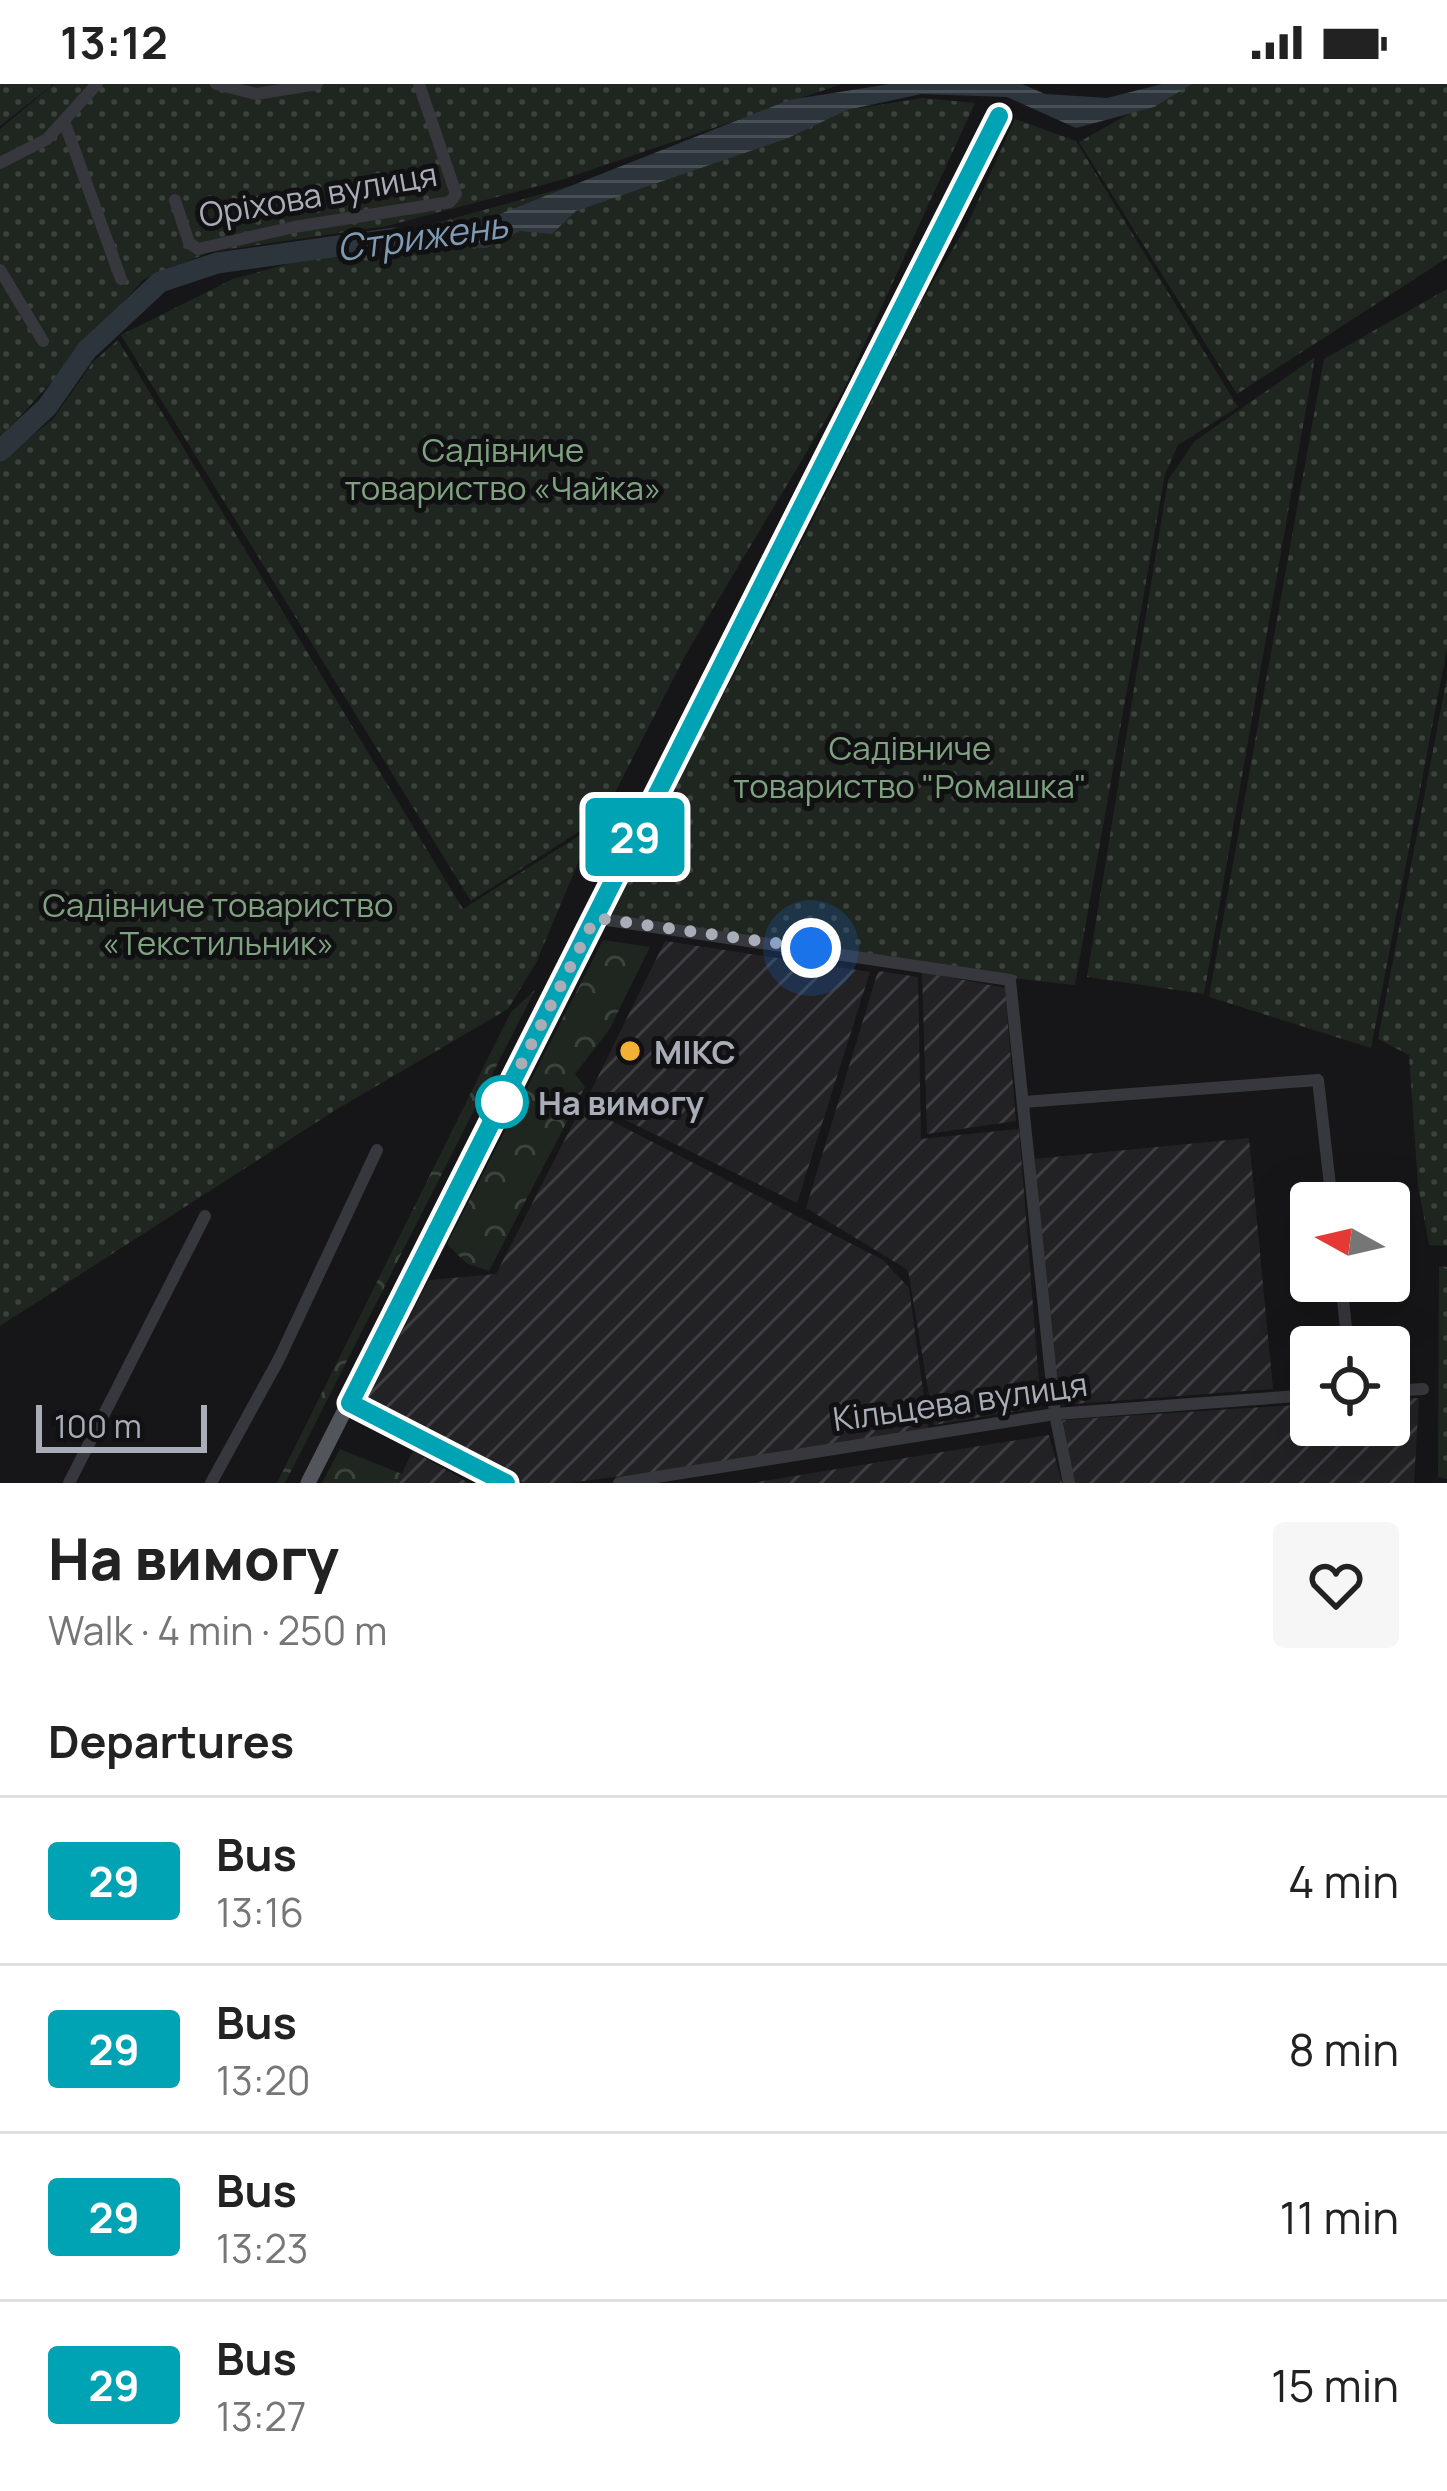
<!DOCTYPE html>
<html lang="en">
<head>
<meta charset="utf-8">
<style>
  :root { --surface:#fff; --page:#f6f6f6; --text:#222; --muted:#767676; --line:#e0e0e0 }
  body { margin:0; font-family:Manrope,sans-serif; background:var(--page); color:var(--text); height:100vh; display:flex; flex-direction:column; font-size:45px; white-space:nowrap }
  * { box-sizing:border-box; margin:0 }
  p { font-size:39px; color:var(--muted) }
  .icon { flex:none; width:66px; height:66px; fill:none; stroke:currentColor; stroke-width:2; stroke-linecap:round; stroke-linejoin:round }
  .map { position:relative; height:1399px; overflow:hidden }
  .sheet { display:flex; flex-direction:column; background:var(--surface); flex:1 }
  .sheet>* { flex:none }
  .badge { padding:0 24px; border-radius:9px; font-size:42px; line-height:78px }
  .needle { width:78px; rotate:278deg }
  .buttons { position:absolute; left:1290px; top:1098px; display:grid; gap:24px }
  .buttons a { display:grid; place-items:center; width:120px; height:120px; border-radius:12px; background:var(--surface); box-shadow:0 12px 48px #0002; font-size:60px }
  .scale { position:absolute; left:36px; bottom:30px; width:171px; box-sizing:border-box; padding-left:12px; border:6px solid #a8adb8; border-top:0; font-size:33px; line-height:42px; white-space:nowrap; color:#a8adb8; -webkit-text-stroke:9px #111113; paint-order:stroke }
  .you { position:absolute; width:60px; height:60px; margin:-30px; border:9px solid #fff; border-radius:50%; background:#1a73e8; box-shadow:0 0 0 18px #1a73e833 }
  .map>.badge { position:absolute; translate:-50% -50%; box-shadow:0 0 0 6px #fff }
  h2 { padding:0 48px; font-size:45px; line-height:108px }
  .round { display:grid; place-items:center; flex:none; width:126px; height:126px; border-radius:12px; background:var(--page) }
  .head { display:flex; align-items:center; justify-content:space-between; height:204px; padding:0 48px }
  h1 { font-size:57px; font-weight:800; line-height:90px }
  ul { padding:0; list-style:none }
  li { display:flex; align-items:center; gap:36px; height:168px; padding:0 48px; border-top:3px solid var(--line) }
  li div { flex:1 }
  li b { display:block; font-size:45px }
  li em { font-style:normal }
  li .badge { min-width:132px; font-weight:700; text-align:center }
  .status { display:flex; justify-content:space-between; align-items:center; height:84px; padding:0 60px; background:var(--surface); direction:ltr }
  .status svg { height:33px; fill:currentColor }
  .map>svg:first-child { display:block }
</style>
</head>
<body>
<div class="status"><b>13:12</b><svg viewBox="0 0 49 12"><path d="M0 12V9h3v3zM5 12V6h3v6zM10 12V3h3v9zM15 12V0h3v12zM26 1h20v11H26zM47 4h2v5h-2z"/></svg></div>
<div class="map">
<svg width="1447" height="1399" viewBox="0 0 1447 1399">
  <defs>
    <pattern id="industrial-furrows" width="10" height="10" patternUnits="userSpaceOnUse" patternTransform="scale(3)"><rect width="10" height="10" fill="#222225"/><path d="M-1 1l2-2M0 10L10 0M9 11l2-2" fill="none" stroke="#3f3f43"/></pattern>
    <pattern id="grass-dots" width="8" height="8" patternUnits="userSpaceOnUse" patternTransform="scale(3)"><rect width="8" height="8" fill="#1e261f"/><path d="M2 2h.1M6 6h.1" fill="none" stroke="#3c433d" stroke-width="1.8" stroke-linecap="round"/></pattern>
    <pattern id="forest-crowns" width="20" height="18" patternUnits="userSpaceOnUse" patternTransform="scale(3)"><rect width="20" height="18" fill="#1e261f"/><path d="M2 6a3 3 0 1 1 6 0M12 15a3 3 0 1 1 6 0" fill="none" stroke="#3c433d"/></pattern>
    <pattern id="water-rules" width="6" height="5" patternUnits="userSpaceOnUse" patternTransform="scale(3)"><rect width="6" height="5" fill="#2c353c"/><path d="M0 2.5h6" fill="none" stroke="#485056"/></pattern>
  </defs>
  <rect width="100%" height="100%" fill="#161618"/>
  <g fill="url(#industrial-furrows)">
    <polygon points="665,857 870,888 797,1119 586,1017"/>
    <polygon points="878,887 918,893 921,1055 1019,1045 1041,1323 934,1341 908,1186 806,1124"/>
    <polygon points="922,888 1005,904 1016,1037 927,1050"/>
    <polygon points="582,1022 883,1176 909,1204 929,1351 569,1399 524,1399 366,1316 429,1196 496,1190"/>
    <polygon points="1249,1054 1273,1305 1060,1321 1034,1075"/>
    <polygon points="1419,1314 1414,1399 1073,1399 1063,1336 1311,1320 1311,1341 1389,1341 1389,1315"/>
    <polygon points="1049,1351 1062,1399 751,1399 923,1371"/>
    <polygon points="413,1367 469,1399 397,1399"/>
  </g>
  <g fill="url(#grass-dots)">
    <polygon points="0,0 51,0 51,2 0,42"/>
    <polygon points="54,0 842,0 561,96 387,142 210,168 144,195 0,355 0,45"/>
    <polygon points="1182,0 1447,0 1447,174 1237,310 1079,58"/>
    <polygon points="923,14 975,19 843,307 686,570 603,732 471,817 121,251 233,195 847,26"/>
    <polygon points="1015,35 1076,57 1238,323 1178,361 1165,390 1075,901 850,876 603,839 768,526 920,220 968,139"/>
    <polygon points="1447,205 1447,564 1371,964 1209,913 1324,275"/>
    <polygon points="118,256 463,825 593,743 536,879 508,925 334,1027 0,1242 0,377 53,335 93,278"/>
    <polygon points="1315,273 1204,910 1087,893 1168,396 1195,357"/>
    <polygon points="1447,593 1447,1162 1429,1161 1418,1101 1409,971 1378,955"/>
    <polygon points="1439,1182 1447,1183 1447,1395 1438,1393"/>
  </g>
  <g fill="url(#forest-crowns)">
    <polygon points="603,856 650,863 609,946 575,990 585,1003 489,1187 466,1179 447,1160"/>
    <polygon points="535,906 285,1399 277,1399 511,928"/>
    <polygon points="340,1365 402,1390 397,1399 322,1399"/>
  </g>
  <polygon fill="url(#water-rules)" points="890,0 1022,0 1045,10 1107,14 1162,0 1192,0 1154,23 1076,44 1007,13 921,10 847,26 788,54 576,127 552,150 520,147 486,164 370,158 462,145 789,16"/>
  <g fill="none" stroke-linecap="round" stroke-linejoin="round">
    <polyline stroke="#2c353c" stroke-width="21" points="0,367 47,323 87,266 160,198 217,179 395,154"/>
    <g stroke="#37383d" stroke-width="12">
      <polyline points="216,0 256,10 317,0"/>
      <polyline points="64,37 121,195"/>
      <polyline points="0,79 47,55 97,0"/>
      <polyline points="175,116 189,159 198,165 294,143 450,118 456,110 419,0"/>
      <polyline points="0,186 43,257"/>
      <polyline points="594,834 1010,896 1055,1330 1069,1399"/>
      <polyline points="1023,1018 1318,996 1332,1119"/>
      <polyline points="1341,1197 1348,1263"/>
      <polyline points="1389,1307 1423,1305"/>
      <polyline points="350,1319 506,1399"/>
      <polyline points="69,1399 205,1132"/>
      <polyline points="211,1399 279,1275 377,1066"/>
      <polyline points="619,1399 1055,1330 1311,1311"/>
    </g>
    <polyline stroke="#53555c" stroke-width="15" points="308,1399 999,31"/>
  </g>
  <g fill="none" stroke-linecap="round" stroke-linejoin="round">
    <g stroke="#fff" stroke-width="27">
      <polyline id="line" points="506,1399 350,1319 999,32"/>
    </g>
    <use href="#line" stroke="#00a3b4" stroke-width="18"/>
    <polyline stroke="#a8adb8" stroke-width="12" stroke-dasharray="0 21.6" points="502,1018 595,834 811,864"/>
  </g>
  <circle fill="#f2b134" stroke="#111113" stroke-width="4.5" cx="630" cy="967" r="12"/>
  <circle fill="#fff" stroke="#00a3b4" stroke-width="6" cx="502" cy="1018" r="24"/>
  <g text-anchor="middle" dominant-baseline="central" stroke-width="10" stroke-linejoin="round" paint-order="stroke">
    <g font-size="33" fill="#a8adb8" stroke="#111113">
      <text transform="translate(318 110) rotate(-10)">Оріхова вулиця</text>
      <text transform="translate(960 1317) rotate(-8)">Кільцева вулиця</text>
    </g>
    <g font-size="33" fill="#7fa381" stroke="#111113">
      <text x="503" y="365">Садівниче<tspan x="503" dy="38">товариство «Чайка»</tspan></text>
      <text x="910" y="663">Садівниче<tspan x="910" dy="38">товариство "Ромашка"</tspan></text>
      <text x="218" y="820">Садівниче товариство<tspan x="218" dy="38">«Текстильник»</tspan></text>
    </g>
    <g font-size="33" font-weight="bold" fill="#a8adb8" stroke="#111113" text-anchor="start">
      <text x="654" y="967">МІКС</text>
    </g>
    <g font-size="33" font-weight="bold" fill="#a8adb8" stroke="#111113" text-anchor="start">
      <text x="538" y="1018">На вимогу</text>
    </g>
    <g font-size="36" font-style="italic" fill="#7f9bb3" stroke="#111113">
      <text transform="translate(422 152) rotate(-8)">Стрижень</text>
    </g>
  </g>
</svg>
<div class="buttons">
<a><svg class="needle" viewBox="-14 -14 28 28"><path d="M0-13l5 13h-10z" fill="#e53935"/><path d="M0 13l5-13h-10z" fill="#767676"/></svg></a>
<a><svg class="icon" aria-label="locate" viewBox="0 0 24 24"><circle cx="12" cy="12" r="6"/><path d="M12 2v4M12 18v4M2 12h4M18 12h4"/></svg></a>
</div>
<div class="scale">100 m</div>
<div class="you" style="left:811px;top:864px"></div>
<b class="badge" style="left:635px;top:753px;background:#00a3b4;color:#fff">29</b>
</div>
<section class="sheet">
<div class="head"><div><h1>На вимогу</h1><p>Walk · 4 min · 250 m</p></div><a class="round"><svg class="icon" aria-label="heart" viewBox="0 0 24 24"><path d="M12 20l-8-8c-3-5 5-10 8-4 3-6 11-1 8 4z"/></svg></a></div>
<h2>Departures</h2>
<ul>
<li><span class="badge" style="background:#00a3b4;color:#fff">29</span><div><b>Bus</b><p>13:16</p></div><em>4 min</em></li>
<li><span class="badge" style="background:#00a3b4;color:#fff">29</span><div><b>Bus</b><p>13:20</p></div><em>8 min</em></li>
<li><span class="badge" style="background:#00a3b4;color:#fff">29</span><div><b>Bus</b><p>13:23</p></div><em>11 min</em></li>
<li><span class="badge" style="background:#00a3b4;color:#fff">29</span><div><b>Bus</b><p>13:27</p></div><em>15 min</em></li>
</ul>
</section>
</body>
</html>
